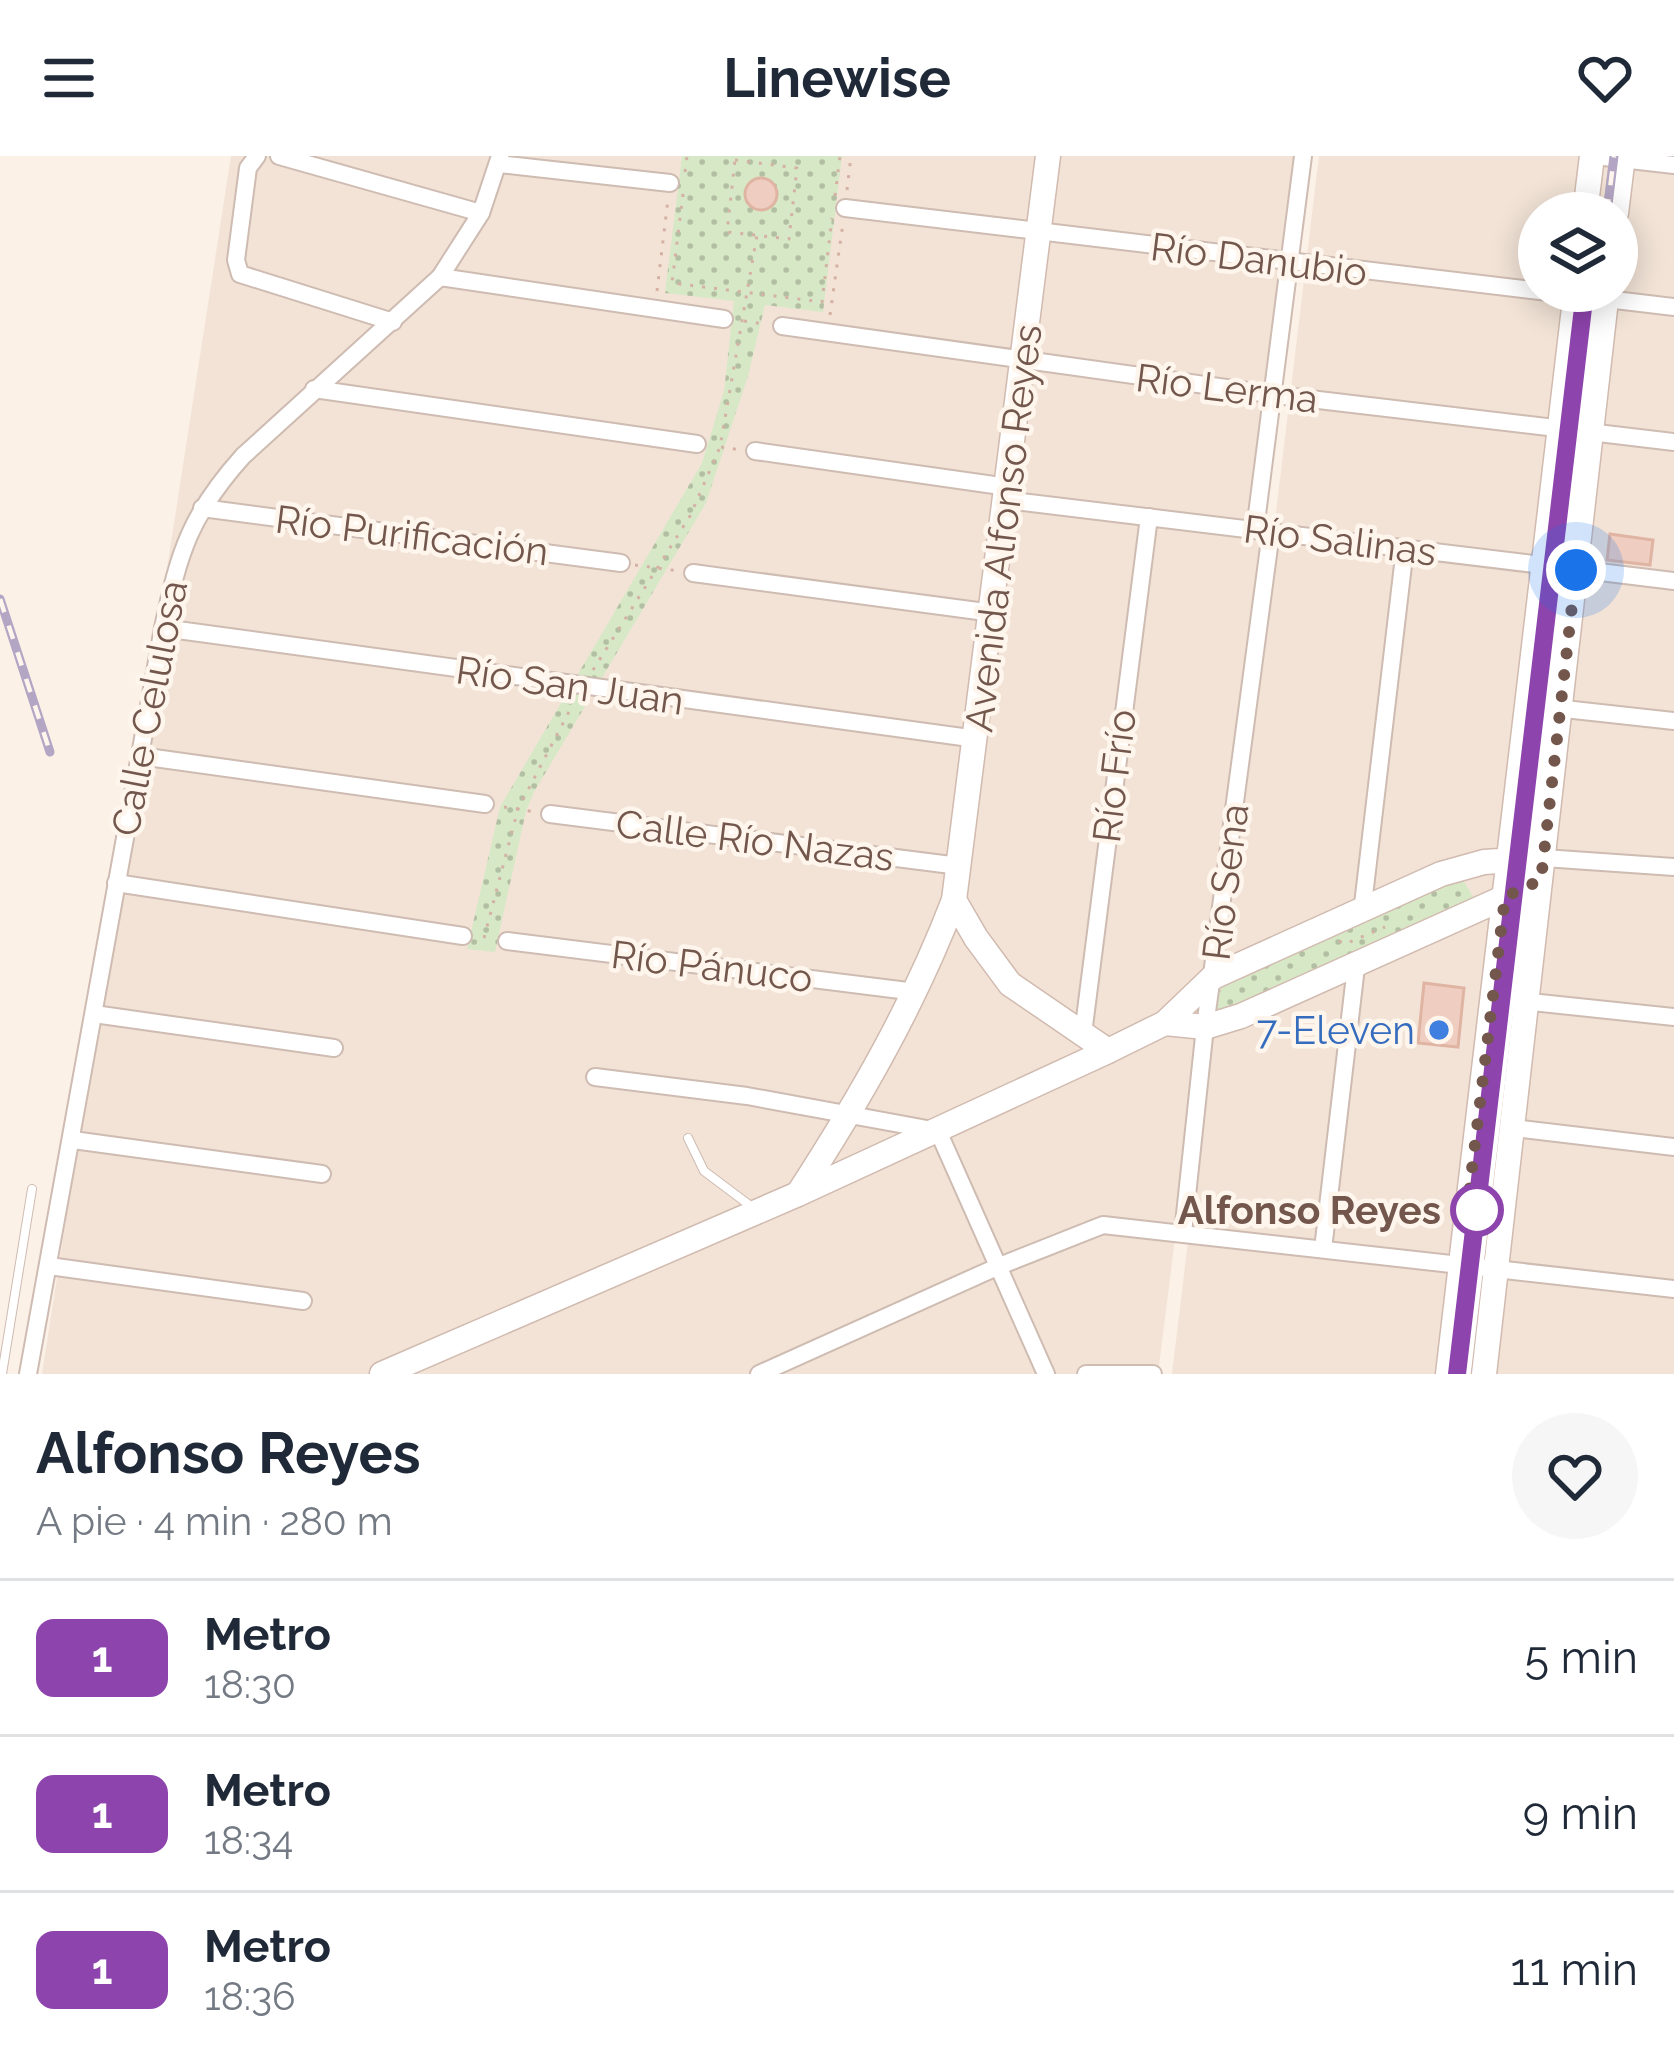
<!DOCTYPE html>
<html lang="es">
<head>
<meta charset="utf-8">
<style>
  :root { --surface:#fff; --page:#f6f6f7; --text:#1f2937; --muted:#747a83; --line:#e0e1e3 }
  body { margin:0; font-family:Raleway,sans-serif; background:var(--page); color:var(--text); height:100vh; display:flex; flex-direction:column; font-size:45px; white-space:nowrap }
  * { box-sizing:border-box; margin:0 }
  p { font-size:39px; color:var(--muted) }
  .icon { flex:none; width:66px; height:66px; fill:none; stroke:currentColor; stroke-width:2; stroke-linecap:round; stroke-linejoin:round }
  .map { position:relative; height:1218px; overflow:hidden }
  .details { display:flex; flex-direction:column; background:var(--surface); flex:1 }
  .details>* { flex:none }
  .badge { padding:0 24px; border-radius:18px; font-size:42px; line-height:78px }
  .buttons { position:absolute; left:1518px; top:36px; display:grid; gap:24px }
  .buttons a { display:grid; place-items:center; width:120px; height:120px; border-radius:50%; background:var(--surface); box-shadow:0 6px 30px #0003; font-size:60px }
  .you { position:absolute; width:60px; height:60px; margin:-30px; border:9px solid #fff; border-radius:50%; background:#1a73e8; box-shadow:0 0 0 18px #1a73e833 }
  .map>.badge { position:absolute; translate:-50% -50%; box-shadow:0 0 0 6px #fff }
  .round { display:grid; place-items:center; flex:none; width:126px; height:126px; border-radius:63px; background:var(--page) }
  .head { display:flex; align-items:center; justify-content:space-between; height:204px; padding:0 36px }
  h1 { font-size:57px; font-weight:700; line-height:90px }
  ul { padding:0; list-style:none }
  li { display:flex; align-items:center; gap:36px; height:156px; padding:0 36px; border-top:3px solid var(--line) }
  li div { flex:1 }
  li b { display:block; font-size:45px }
  li em { font-style:normal }
  li .badge { min-width:132px; font-weight:700; text-align:center }
  header { display:flex; justify-content:space-between; align-items:center; height:156px; padding:0 36px; background:var(--surface); font-size:54px; font-weight:700 }
  .map>svg:first-child { display:block }
</style>
</head>
<body>
<header><svg class="icon" aria-label="menu" viewBox="0 0 24 24"><path d="M4 6h16M4 12h16M4 18h16"/></svg>Linewise<svg class="icon" aria-label="heart" viewBox="0 0 24 24"><path d="M12 20l-8-8c-3-5 5-10 8-4 3-6 11-1 8 4z"/></svg></header>
<div class="map">
<svg width="1674" height="1218" viewBox="0 0 1674 1218">
  <defs>
    <pattern id="park-dots" width="8" height="8" patternUnits="userSpaceOnUse" patternTransform="scale(3)"><rect width="8" height="8" fill="#d7e8c6"/><path d="M2 2h.1M6 6h.1" fill="none" stroke="#b3bfa3" stroke-width="1.8" stroke-linecap="round"/></pattern>
  </defs>
  <rect width="100%" height="100%" fill="#fbf1e7"/>
  <g fill="#f2e3d6" fill-rule="evenodd">
    <polygon points="231,0 1311,0 1158,1218 42,1218"/>
    <path d="M1319 0H1674V1218H1172ZM1539 57H1617V135H1539Z"/>
  </g>
  <g fill="url(#park-dots)">
    <polygon points="682,0 842,0 823,156 765,149 748,220 706,347 534,636 526,655 495,796 467,793 500,651 702,307 724,235 734,145 665,137"/>
    <polygon points="1462,722 1475,744 1218,862 1215,847 1224,826"/>
  </g>
  <g fill="#efcec1" stroke="#e0b4a2" stroke-width="3">
    <circle cx="761" cy="38" r="16"/>
    <polygon points="1610,378 1653,384 1650,409 1607,404"/>
    <polygon points="1424,827 1464,832 1458,891 1418,887"/>
  </g>
  <g fill="none" stroke-linecap="round" stroke-linejoin="round">
    <g stroke="#cebbb1" stroke-width="10">
      <g id="lane">
        <polyline points="688,982 704,1015 752,1051"/>
        <polyline points="2,1218 32,1033"/>
      </g>
    </g>
    <g stroke="#cebbb1" stroke-width="20">
      <g id="street">
        <polyline points="257,0 248,12 236,104 240,118 393,166"/>
        <polyline points="279,0 481,57"/>
        <polyline points="1595,0 1674,9"/>
        <polyline points="499,8 670,27"/>
        <polyline points="845,52 1674,151"/>
        <polyline points="440,121 724,163"/>
        <polyline points="782,170 1276,239 1674,286"/>
        <polyline points="314,233 697,288"/>
        <polyline points="755,295 1008,331"/>
        <polyline points="1006,344 1674,425"/>
        <polyline points="202,352 621,407"/>
        <polyline points="1255,374 1303,0"/>
        <polyline points="693,417 993,457"/>
        <polyline points="163,472 977,583"/>
        <polyline points="1528,549 1674,565"/>
        <polyline points="140,600 485,648"/>
        <polyline points="550,658 959,710"/>
        <polyline points="1544,702 1674,711"/>
        <polyline points="116,727 463,780"/>
        <polyline points="1362,757 1405,392"/>
        <polyline points="507,785 916,836"/>
        <polyline points="1493,842 1674,861"/>
        <polyline points="94,858 334,892"/>
        <polyline points="1083,878 1149,361"/>
        <polyline points="595,921 747,940 938,975 1046,1218"/>
        <polyline points="1513,972 1674,991"/>
        <polyline points="73,984 322,1018"/>
        <polyline points="1183,1077 1205,871 1271,376"/>
        <polyline points="1323,1093 1356,811"/>
        <polyline points="49,1110 303,1145"/>
        <path d="M28 1218 163 472C179 396 190 359 243 300L440 121 481 57 500 0"/>
        <polyline points="759,1218 997,1111 1103,1069 1674,1133"/>
        <polyline points="1086,1218 1153,1218"/>
      </g>
    </g>
    <g stroke="#d1baaf" stroke-width="27">
      <g id="secondary">
        <polyline points="1585,57 1592,0"/>
        <polyline points="1616,57 1623,0"/>
        <polyline points="954,744 976,782 1010,828 1108,895"/>
        <polyline points="1165,867 1205,871 1241,860 1512,738"/>
        <path d="M798 1038C859 944 914 849 954 744L1048 0"/>
        <polyline points="382,1218 798,1038 1108,895 1165,867 1213,821 1441,718 1484,706 1544,702"/>
        <polyline points="1448,1218 1576,135"/>
        <polyline points="1484,1218 1607,135"/>
      </g>
    </g>
    <g stroke="#d4b1a4" stroke-width="3" stroke-dasharray="3 9" stroke-linecap="butt">
      <polygon points="735,4 797,12 789,83 727,76"/>
      <polyline points="685,16 687,0"/>
      <polyline points="847,34 851,0"/>
      <polyline points="683,38 672,127 822,146 832,62"/>
      <polyline points="835,40 840,0"/>
      <polyline points="657,135 668,43"/>
      <polyline points="830,159 843,67"/>
      <polyline points="744,165 764,168"/>
      <polyline points="721,291 741,294"/>
      <polyline points="635,409 679,415"/>
      <polyline points="593,514 690,360 720,291 757,79"/>
      <polyline points="504,651 536,656"/>
      <polyline points="484,782 518,653 573,548"/>
      <polyline points="1339,785 1345,788 1385,771"/>
    </g>
    <use href="#lane" stroke="#fff" stroke-width="8"/>
    <use href="#street" stroke="#fff" stroke-width="16"/>
    <use href="#secondary" stroke="#fff" stroke-width="24"/>
    <g stroke="#b3a6c4" stroke-width="9">
      <g id="rail">
        <polyline points="1607,57 1614,0"/>
        <polyline points="0,443 50,596"/>
        <polyline points="1457,1218 1585,135"/>
      </g>
    </g>
    <use href="#rail" stroke="#fef6ed" stroke-width="4.5" stroke-dasharray="14" stroke-linecap="butt"/>
  </g>
  <g fill="none" stroke-linecap="round" stroke-linejoin="round">
    <g stroke="#fff" stroke-width="27">
      <polyline id="line" points="1457,1218 1585,135"/>
    </g>
    <use href="#line" stroke="#8e44ad" stroke-width="18"/>
    <polyline stroke="#73574d" stroke-width="12" stroke-dasharray="0 21.6" points="1477,1054 1466,1062 1505,741 1541,724 1576,414"/>
  </g>
  <circle fill="#3f7fe0" stroke="#fef6ed" stroke-width="4.5" cx="1439" cy="874" r="12"/>
  <circle fill="#fff" stroke="#8e44ad" stroke-width="6" cx="1477" cy="1054" r="24"/>
  <g text-anchor="middle" dominant-baseline="central" stroke-width="9" stroke-linejoin="round" paint-order="stroke">
    <g font-size="39" fill="#73574d" stroke="#fef6ed">
      <text transform="translate(1259 103) rotate(7)">Río Danubio</text>
      <text transform="translate(1227 232) rotate(7)">Río Lerma</text>
      <text transform="translate(1003 372) rotate(-83)">Avenida Alfonso Reyes</text>
      <text transform="translate(412 379) rotate(7)">Río Purificación</text>
      <text transform="translate(1340 384) rotate(7)">Río Salinas</text>
      <text transform="translate(570 529) rotate(8)">Río San Juan</text>
      <text transform="translate(149 552) rotate(-79)">Calle Celulosa</text>
      <text transform="translate(1114 620) rotate(-83)">Río Frío</text>
      <text transform="translate(755 684) rotate(7)">Calle Río Nazas</text>
      <text transform="translate(1225 726) rotate(-83)">Río Sena</text>
      <text transform="translate(712 810) rotate(7)">Río Pánuco</text>
    </g>
    <g font-size="39" fill="#366cbe" stroke="#fef6ed" text-anchor="end">
      <text x="1415" y="874">7-Eleven</text>
    </g>
    <g font-size="39" font-weight="bold" fill="#73574d" stroke="#fef6ed" text-anchor="end">
      <text x="1441" y="1054">Alfonso Reyes</text>
    </g>
  </g>
</svg>
<div class="buttons">
<a><svg class="icon" aria-label="layers" viewBox="0 0 24 24"><path d="M12 4l9 5-9 5-9-5zM3 14l9 5 9-5"/></svg></a>
</div>
<div class="you" style="left:1576px;top:414px"></div>
</div>
<section class="details">
<div class="head"><div><h1>Alfonso Reyes</h1><p>A pie · 4 min · 280 m</p></div><a class="round"><svg class="icon" aria-label="heart" viewBox="0 0 24 24"><path d="M12 20l-8-8c-3-5 5-10 8-4 3-6 11-1 8 4z"/></svg></a></div>
<ul>
<li><span class="badge" style="background:#8e44ad;color:#fff">1</span><div><b>Metro</b><p>18:30</p></div><em>5 min</em></li>
<li><span class="badge" style="background:#8e44ad;color:#fff">1</span><div><b>Metro</b><p>18:34</p></div><em>9 min</em></li>
<li><span class="badge" style="background:#8e44ad;color:#fff">1</span><div><b>Metro</b><p>18:36</p></div><em>11 min</em></li>
</ul>
</section>
</body>
</html>
